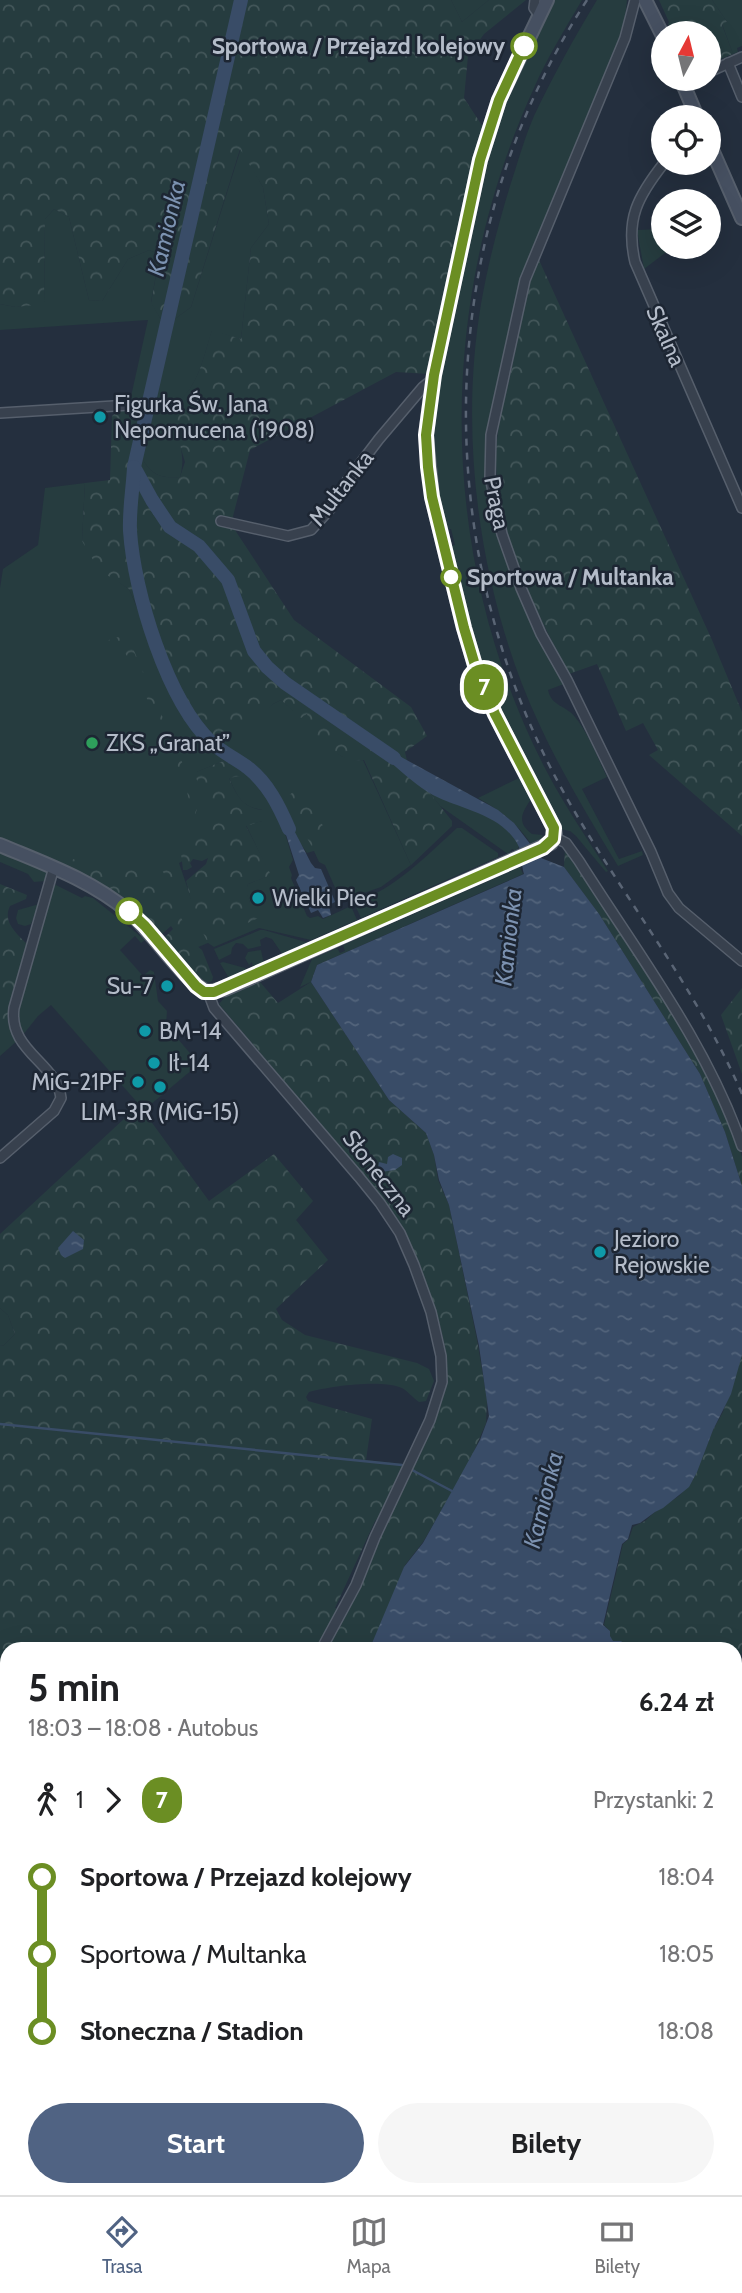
<!DOCTYPE html>
<html lang="pl">
<head>
<meta charset="utf-8">
<style>
  :root { --surface:#fff; --page:#f6f6f6; --text:#202124; --muted:#757577; --line:#e0e0e0; --accent:#506383 }
  body { margin:0; font-family:Cabin,sans-serif; background:var(--page); color:var(--text); height:100vh; display:flex; flex-direction:column; font-size:26px; white-space:nowrap }
  * { box-sizing:border-box; margin:0 }
  p { font-size:23px; color:var(--muted) }
  .icon { flex:none; width:38px; height:38px; fill:none; stroke:currentColor; stroke-width:2; stroke-linecap:round; stroke-linejoin:round }
  .map { position:relative; flex:1; overflow:hidden }
  .details { position:absolute; left:0px; top:1642px; width:742px; height:555px; display:flex; flex-direction:column; background:var(--surface); border-radius:21px 21px 0 0; box-shadow:0 7px 28px #0002 }
  .details>* { flex:none }
  .badge { padding:0 14px; border-radius:23px; font-size:24px; line-height:46px }
  .needle { width:46px; rotate:7deg }
  .buttons { position:absolute; left:651px; top:21px; display:grid; gap:14px }
  .buttons a { display:grid; place-items:center; width:70px; height:70px; border-radius:50%; background:var(--surface); box-shadow:0 7px 28px #0002; font-size:35px }
  .map>.badge { position:absolute; translate:-50% -50%; box-shadow:0 0 0 4px #fff }
  .legs { display:flex; align-items:center; gap:10px; height:77px; padding:0 28px; font-size:23px }
  .legs p { margin-inline-start:auto }
  .headline { display:flex; align-items:center; justify-content:space-between; height:119px; padding:0 28px }
  h1 { font-size:38px; font-weight:700; line-height:52px }
  .action { display:flex; gap:14px; margin-top:auto; padding:14px 28px }
  .action a { flex:1; height:80px; border-radius:42px; background:var(--accent); color:#fff; font-size:28px; font-weight:700; line-height:80px; text-align:center }
  .action a+a { background:var(--page); color:var(--text) }
  ul { padding:0 28px; list-style:none }
  li { display:flex; align-items:center; gap:24px; height:77px; font-size:26px }
  li i { display:grid; place-items:center; width:10px; height:100%; margin:0 9px; background:currentColor }
  li i::after { content:''; width:18px; height:18px; margin:-9px; border:5px solid; border-radius:50%; background:var(--surface) }
  li p { margin-inline-start:auto }
  li:first-child i { background:linear-gradient(#0000 50%,currentColor 0) }
  li:last-child i { background:linear-gradient(currentColor 50%,#0000 0) }
  .tabs { display:flex; justify-content:space-around; align-items:center; height:98px; border-top:2px solid var(--line); background:var(--surface); font-size:19px; color:var(--muted) }
  .tabs a { display:grid; justify-items:center; gap:4px }
  .tabs .active { color:var(--accent) }
  .map>svg:first-child { display:block }
</style>
</head>
<body>
<div class="map">
<svg width="742" height="2195" viewBox="0 0 742 2195">
  <defs>
    <pattern id="forest-crowns" width="20" height="18" patternUnits="userSpaceOnUse" patternTransform="scale(1.75)"><rect width="20" height="18" fill="#263c3f"/><path d="M2 6a3 3 0 1 1 6 0M12 15a3 3 0 1 1 6 0" fill="none" stroke="#435659"/></pattern>
    <pattern id="water-ripples" width="26" height="14" patternUnits="userSpaceOnUse" patternTransform="scale(1.75)"><rect width="26" height="14" fill="#394c67"/><path d="M2 4q2-2 4 0t4 0M15 11q2-2 4 0t4 0" fill="none" stroke="#53647b"/></pattern>
  </defs>
  <rect width="100%" height="100%" fill="#242f3e"/>
  <g fill="#263c3f" fill-rule="evenodd">
    <polygon points="451,0 489,0 462,22"/>
    <path d="M551 0H582C565 29 547 58 534 88 435 304 436 560 547 772 565 806 587 839 608 871L606 872 576 836 570 831 560 829 511 737 474 649 448 546 455 545 451 529 444 530 430 435 442 355 494 127 526 52 530 53 534 45 531 43Z"/>
    <path d="M597 0H627L625 19 617 47 521 287 492 417 490 491 534 626 564 684 548 690C551 706 567 706 575 717 588 732 598 759 607 777L582 789 619 859 642 851 643 855 618 866C582 807 547 748 522 684 477 567 460 428 481 304 488 264 498 225 510 186 518 162 524 139 534 116 553 76 574 38 597 0Z"/>
    <polygon points="712,0 742,0 742,46 737,48 738,52 733,54 722,24 727,22"/>
    <path d="M241 148 263 187 269 224 251 248 241 339 212 331C203 358 199 387 174 406 173 434 188 450 180 477 154 479 149 471 137 450L144 418 128 410 148 320 0 330V304L16 307 44 303 45 219 54 209 69 217 89 300 102 301 128 259 149 250 160 254 151 302 165 326 191 307Z"/>
    <polygon points="663,229 663,247 673,247 644,269 637,230"/>
    <path d="M85 483 82 541 120 583 129 589C152 640 175 716 221 748L273 704 281 700 301 717 307 714C322 735 333 763 363 760L411 865 381 887 341 901 325 865 319 862 314 851 307 853 279 813 293 860 289 867 292 875 291 878 307 916 310 918 318 916 323 919 351 906 357 920 311 940 259 928 214 947 208 943 179 955 166 940 179 929 171 921 159 932 123 898 87 875 0 838V588L3 569 38 545 45 488ZM238 755 229 778C238 797 240 806 262 810V821L246 825 270 875 248 884 245 891 250 903 195 910 179 863 228 837 197 772Z"/>
    <path d="M521 777 531 799C522 813 516 822 532 834L543 835 540 841 532 845C517 823 501 811 478 798Z"/>
    <path d="M429 792C462 801 500 816 520 845L516 851 512 849 508 854 440 806Z"/>
    <path d="M457 828H462L498 853V857L361 918 354 903C395 889 425 857 457 828Z"/>
    <polygon points="0,850 47,871 46,881 34,882 28,874 0,862"/>
    <polygon points="520,867 523,874 317,965 311,982 300,987 312,959 337,948 340,953 345,951 343,945"/>
    <polygon points="52,883 82,898 85,896 93,898 145,940 141,943 135,936 120,950 143,976 150,970 154,972 158,1001 167,1011 165,1039 178,1039 199,1064 144,1110 51,1005 38,1016 22,1036 18,1030 18,1008"/>
    <polygon points="39,904 31,924 25,926 18,924 16,918 18,910"/>
    <polygon points="260,930 264,930 309,943 283,955 272,939 266,937 260,940 261,946 248,949 243,944 236,943 232,948 231,954 219,960 214,949"/>
    <polygon points="261,950 264,964 253,968 252,962 249,965 245,958 248,952"/>
    <polygon points="223,962 245,968 247,971 229,978 220,963"/>
    <polygon points="0,1020 9,1020 12,1034 17,1041 0,1056"/>
    <polygon points="0,1308 8,1315 15,1334 3,1346 0,1345"/>
  </g>
  <g fill="url(#forest-crowns)">
    <path d="M0 0H451L462 22 489 0H526L484 34 468 56 464 98 483 127 429 374 396 372 250 450 231 524 294 620 411 707 427 736 405 752 411 778 429 792 452 821V826L411 865 364 760 350 761 312 739 307 714 301 718 281 700 273 704 236 741 221 748 212 742 187 714 129 589 99 570 82 541 85 483 110 480 112 416C123 406 132 411 144 417L137 450C149 471 154 479 180 477L185 462 173 422 174 405C199 387 203 358 212 330L241 339 251 248 269 224 263 187 240 149 191 307 165 326 151 303 160 254 149 250 128 259 102 301 89 300 69 217 54 209 45 219 44 304 16 307 0 304Z"/>
    <polygon points="659,0 712,0 727,22 722,25 733,54 709,64 709,33 672,33 668,24 669,22"/>
    <path d="M539 260 712 640 742 712V836L649 755 658 750 643 723 626 731 597 664 569 674C534 608 499 540 496 463 495 428 507 392 514 358 520 324 523 291 539 260Z"/>
    <polygon points="115,637 124,638 132,646 197,797 197,809 192,824 189,824 191,808 184,780 129,659 121,647 117,649 104,650 109,640"/>
    <path d="M238 755 245 761 246 775 229 778C237 796 242 807 262 810V821L246 826 271 875 248 884 246 891 250 903 261 917 207 941 196 919 186 881 206 864 208 858 202 861 193 859 190 863 192 867 187 870H183L181 853 214 814 208 807 194 773Z"/>
    <polygon points="305,786 331,844 320,852 314,851 290,806 288,796 297,789"/>
    <polygon points="565,849 571,856 699,1056 734,1130 742,1157 742,1186 725,1132 700,1074 599,914 564,867"/>
    <path d="M68 857C91 867 115 868 140 860L145 865H152L196 945 202 950 213 977 212 981 207 983 193 972 165 937 173 929 171 926 162 934C136 902 102 882 66 865L70 863Z"/>
    <polygon points="168,859 177,893 176,894 159,865"/>
    <path d="M0 884 27 895 26 899 10 906C2 922 17 934 28 945L11 1005 9 1020H0Z"/>
    <path d="M260 982 278 1003 311 982 389 1100 426 1133 434 1155 438 1180 449 1205 477 1340 487 1399 486 1423 469 1463 423 1542 405 1565 381 1627 369 1648H7V2189H100L97 2195H0V1345L3 1346 15 1334 8 1315 0 1308V1234L139 1105 209 1201 274 1154 313 1201 296 1220 328 1260 276 1309 282 1320 305 1335 417 1363 429 1369 434 1381 426 1401 419 1402C413 1398 408 1391 402 1388 382 1379 330 1386 309 1392L306 1397 308 1401 372 1419 366 1460 403 1464 382 1514 375 1521 335 1608 345 1611C367 1563 389 1516 411 1469 424 1443 441 1414 446 1385 454 1332 411 1244 383 1199L219 1004 226 996Z"/>
    <polygon points="742,988 742,1074 721,1015"/>
    <polygon points="742,1355 742,1652 735,1668 735,1648 608,1648 610,1631 604,1625 623,1544 629,1539 633,1527 645,1521 655,1512 679,1496 693,1480 713,1430 723,1412"/>
    <polygon points="742,1712 742,2195 464,2195 466,2189 735,2189 735,1723"/>
    <polygon points="263,2189 450,2189 449,2195 260,2195"/>
  </g>
  <g fill="url(#water-ripples)">
    <path d="M381 746 498 810 514 823 541 858 564 867 599 914 700 1074 725 1132 742 1186V1355L731 1394 713 1430 697 1472 689 1487 663 1508 655 1512 640 1523 632 1525 628 1539 622 1544 603 1625 610 1631V1636L613 1641H621L629 1648H370L404 1567 423 1543 452 1491 480 1440 489 1416 479 1346 449 1205 439 1180 434 1155 426 1133 389 1100 311 982 317 965 524 874C521 865 523 855 519 847 503 814 462 810 433 795 413 784 395 765 377 751Z"/>
    <polygon points="284,811 311,863 315,868 321,869 334,899 335,902 329,905 331,915 323,918 318,910 311,913 296,880 299,875 279,813"/>
    <polygon points="393,1154 402,1158 402,1165 395,1170 381,1172 378,1169 379,1162 387,1164 388,1157"/>
    <polygon points="73,1231 84,1240 83,1249 65,1258 61,1255 58,1248"/>
    <polygon points="103,2189 262,2189 259,2195 101,2195"/>
  </g>
  <g fill="none" stroke-linecap="round" stroke-linejoin="round">
    <g stroke="#394c67" stroke-width="2.5">
      <polyline points="0,1424 402,1465"/>
      <polyline points="412,1470 452,1491"/>
    </g>
    <g stroke="#394c67" stroke-width="14">
      <polyline points="241,0 134,467 152,500 170,527 199,546 228,580 254,651 267,667 285,683 394,758"/>
      <path d="M134 467C133 488 129 510 130 531 134 592 167 701 212 743 222 752 236 759 247 767 268 783 279 806 289 829"/>
    </g>
    <g stroke="#565f6c" stroke-width="12">
      <g id="street">
        <polyline points="535,0 534,8 539,15"/>
        <polyline points="635,0 625,38 525,280 491,435 490,477 502,534 521,588 541,634 567,680 651,852 668,893 679,908 742,961"/>
        <polyline points="728,63 742,97"/>
        <polyline points="709,72 742,57"/>
        <path d="M664 163C638 196 625 219 635 262L742 508"/>
        <polyline points="0,413 130,405"/>
        <polyline points="221,521 288,536 311,530 331,508 347,481 379,439 423,387 433,379"/>
        <path d="M554 837 566 843 579 861C637 953 706 1042 742 1146"/>
        <polyline points="208,992 214,1008 359,1177 380,1203 400,1233 414,1265 431,1312 441,1356 442,1382 430,1420 375,1537 356,1585 322,1648"/>
        <path d="M0 1158 54 1111 61 1098C57 1063 8 1051 14 1008L54 867"/>
        <polyline points="392,2195 393,2189"/>
      </g>
    </g>
    <g stroke="#565f6c" stroke-width="16">
      <g id="secondary">
        <polyline points="645,0 663,36"/>
        <polyline points="681,79 697,117"/>
        <polyline points="709,143 742,218"/>
        <path d="M0 845C45 864 91 880 129 912 150 929 187 985 208 992L225 989 551 843 555 834 554 828 495 714 477 672 464 628 432 497 426 435 433 379 480 160 499 100 547 0"/>
      </g>
    </g>
    <use href="#street" stroke="#38414e" stroke-width="9"/>
    <use href="#secondary" stroke="#465061" stroke-width="12"/>
    <g stroke="#5a6575" stroke-width="2.5" stroke-dasharray="7 7" stroke-linecap="butt">
      <path d="M587 0C435 234 427 537 558 782 615 888 694 982 742 1094"/>
      <polyline points="735,1698 742,1683"/>
      <polyline points="452,2195 453,2189"/>
    </g>
  </g>
  <g fill="none" stroke-linecap="round" stroke-linejoin="round">
    <g stroke="#fff" stroke-width="16">
      <polyline id="line-1" points="129,911 145,926 196,986 204,992 214,992 543,848 553,839 554,828 495,714 477,672 464,628 432,497 428,467 426,435 434,375 480,160 499,100 524,46"/>
    </g>
    <use href="#line-1" stroke="#6b8e23" stroke-width="10"/>
  </g>
  <g fill="#fff" stroke="#6b8e23" stroke-width="3.5">
    <circle cx="524" cy="46" r="12"/>
    <circle cx="451" cy="577" r="9"/>
    <circle cx="129" cy="911" r="12"/>
  </g>
  <g fill="#0f9aa8" stroke="#1d2633" stroke-width="2.5">
    <circle cx="100" cy="417" r="7"/>
    <circle cx="258" cy="898" r="7"/>
    <circle cx="167" cy="986" r="7"/>
    <circle cx="145" cy="1031" r="7"/>
    <circle cx="154" cy="1063" r="7"/>
    <circle cx="138" cy="1082" r="7"/>
    <circle cx="160" cy="1087" r="7"/>
    <circle cx="600" cy="1252" r="7"/>
  </g>
  <circle fill="#2e9e5b" stroke="#1d2633" stroke-width="2.5" cx="92" cy="743" r="7"/>
  <g text-anchor="middle" dominant-baseline="central" stroke-width="5" stroke-linejoin="round" paint-order="stroke">
    <g font-size="23" font-weight="bold" fill="#b4bcc9" stroke="#1d2633" text-anchor="end">
      <text x="505" y="46">Sportowa / Przejazd kolejowy</text>
      <text x="467" y="577" text-anchor="start">Sportowa / Multanka</text>
    </g>
    <g font-size="23" fill="#b4bcc9" stroke="#1d2633">
      <text transform="translate(666 336) rotate(66)">Skalna</text>
      <text transform="translate(341 488) rotate(-52)">Multanka</text>
      <text transform="translate(497 503) rotate(79)">Praga</text>
      <text transform="translate(379 1173) rotate(52)">Słoneczna</text>
    </g>
    <g font-size="23" fill="#b4bcc9" stroke="#1d2633" text-anchor="start">
      <text x="114" y="404">Figurka Św. Jana<tspan x="114" dy="26">Nepomucena (1908)</tspan></text>
      <text x="106" y="743">ZKS „Granat”</text>
      <text x="272" y="898">Wielki Piec</text>
      <text x="153" y="986" text-anchor="end">Su-7</text>
      <text x="159" y="1031">BM-14</text>
      <text x="168" y="1063">Ił-14</text>
      <text x="124" y="1082" text-anchor="end">MiG-21PF</text>
      <text x="160" y="1112" text-anchor="middle">LIM-3R (MiG-15)</text>
      <text x="614" y="1239">Jezioro<tspan x="614" dy="26">Rejowskie</tspan></text>
    </g>
    <g font-size="24" font-style="italic" fill="#7c92b1" stroke="#1d2633">
      <text transform="translate(166 228) rotate(-77)">Kamionka</text>
      <text transform="translate(508 937) rotate(-84)">Kamionka</text>
      <text transform="translate(543 1500) rotate(-76)">Kamionka</text>
    </g>
  </g>
</svg>
<div class="buttons">
<a><svg class="needle" viewBox="-14 -14 28 28"><path d="M0-13l5 13h-10z" fill="#e53935"/><path d="M0 13l5-13h-10z" fill="#757577"/></svg></a>
<a><svg class="icon" aria-label="locate" viewBox="0 0 24 24"><circle cx="12" cy="12" r="6"/><path d="M12 2v4M12 18v4M2 12h4M18 12h4"/></svg></a>
<a><svg class="icon" aria-label="layers" viewBox="0 0 24 24"><path d="M12 4l9 5-9 5-9-5zM3 14l9 5 9-5"/></svg></a>
</div>
<b class="badge" style="left:484px;top:687px;background:#6b8e23;color:#fff">7</b>
<section class="details">
<div class="headline"><div><h1>5 min</h1><p>18:03 – 18:08 · Autobus</p></div><b>6.24 zł</b></div>
<div class="legs"><svg class="icon" aria-label="walk" viewBox="0 0 24 24"><circle cx="13" cy="4" r="2"/><path d="M13 8l-2 6 4 7M11 14l-3 7M7 12l3-4h3l4 4"/></svg>1<svg class="icon" aria-label="forward" viewBox="0 0 24 24"><path d="M9 5l7 7-7 7"/></svg><b class="badge" style="background:#6b8e23;color:#fff">7</b><p>Przystanki: 2</p></div>
<ul>
<li><i style="color:#6b8e23"></i><b>Sportowa / Przejazd kolejowy</b><p>18:04</p></li>
<li><i style="color:#6b8e23"></i><span>Sportowa / Multanka</span><p>18:05</p></li>
<li><i style="color:#6b8e23"></i><b>Słoneczna / Stadion</b><p>18:08</p></li>
</ul>
<div class="action"><a>Start</a><a>Bilety</a></div>
</section>
</div>
<nav class="tabs">
<a class="active"><svg class="icon" aria-label="directions" viewBox="0 0 24 24"><path d="M12 3l9 9-9 9-9-9zM9 14v-3h6M13 9l2 2-2 2"/></svg>Trasa</a>
<a><svg class="icon" aria-label="map" viewBox="0 0 24 24"><path d="M3 6l6-2 6 2 6-2v14l-6 2-6-2-6 2zM9 4v14M15 6v14"/></svg>Mapa</a>
<a><svg class="icon" aria-label="tickets" viewBox="0 0 24 24"><path d="M3 7h18v10H3zM15 7v10"/></svg>Bilety</a>
</nav>
</body>
</html>
